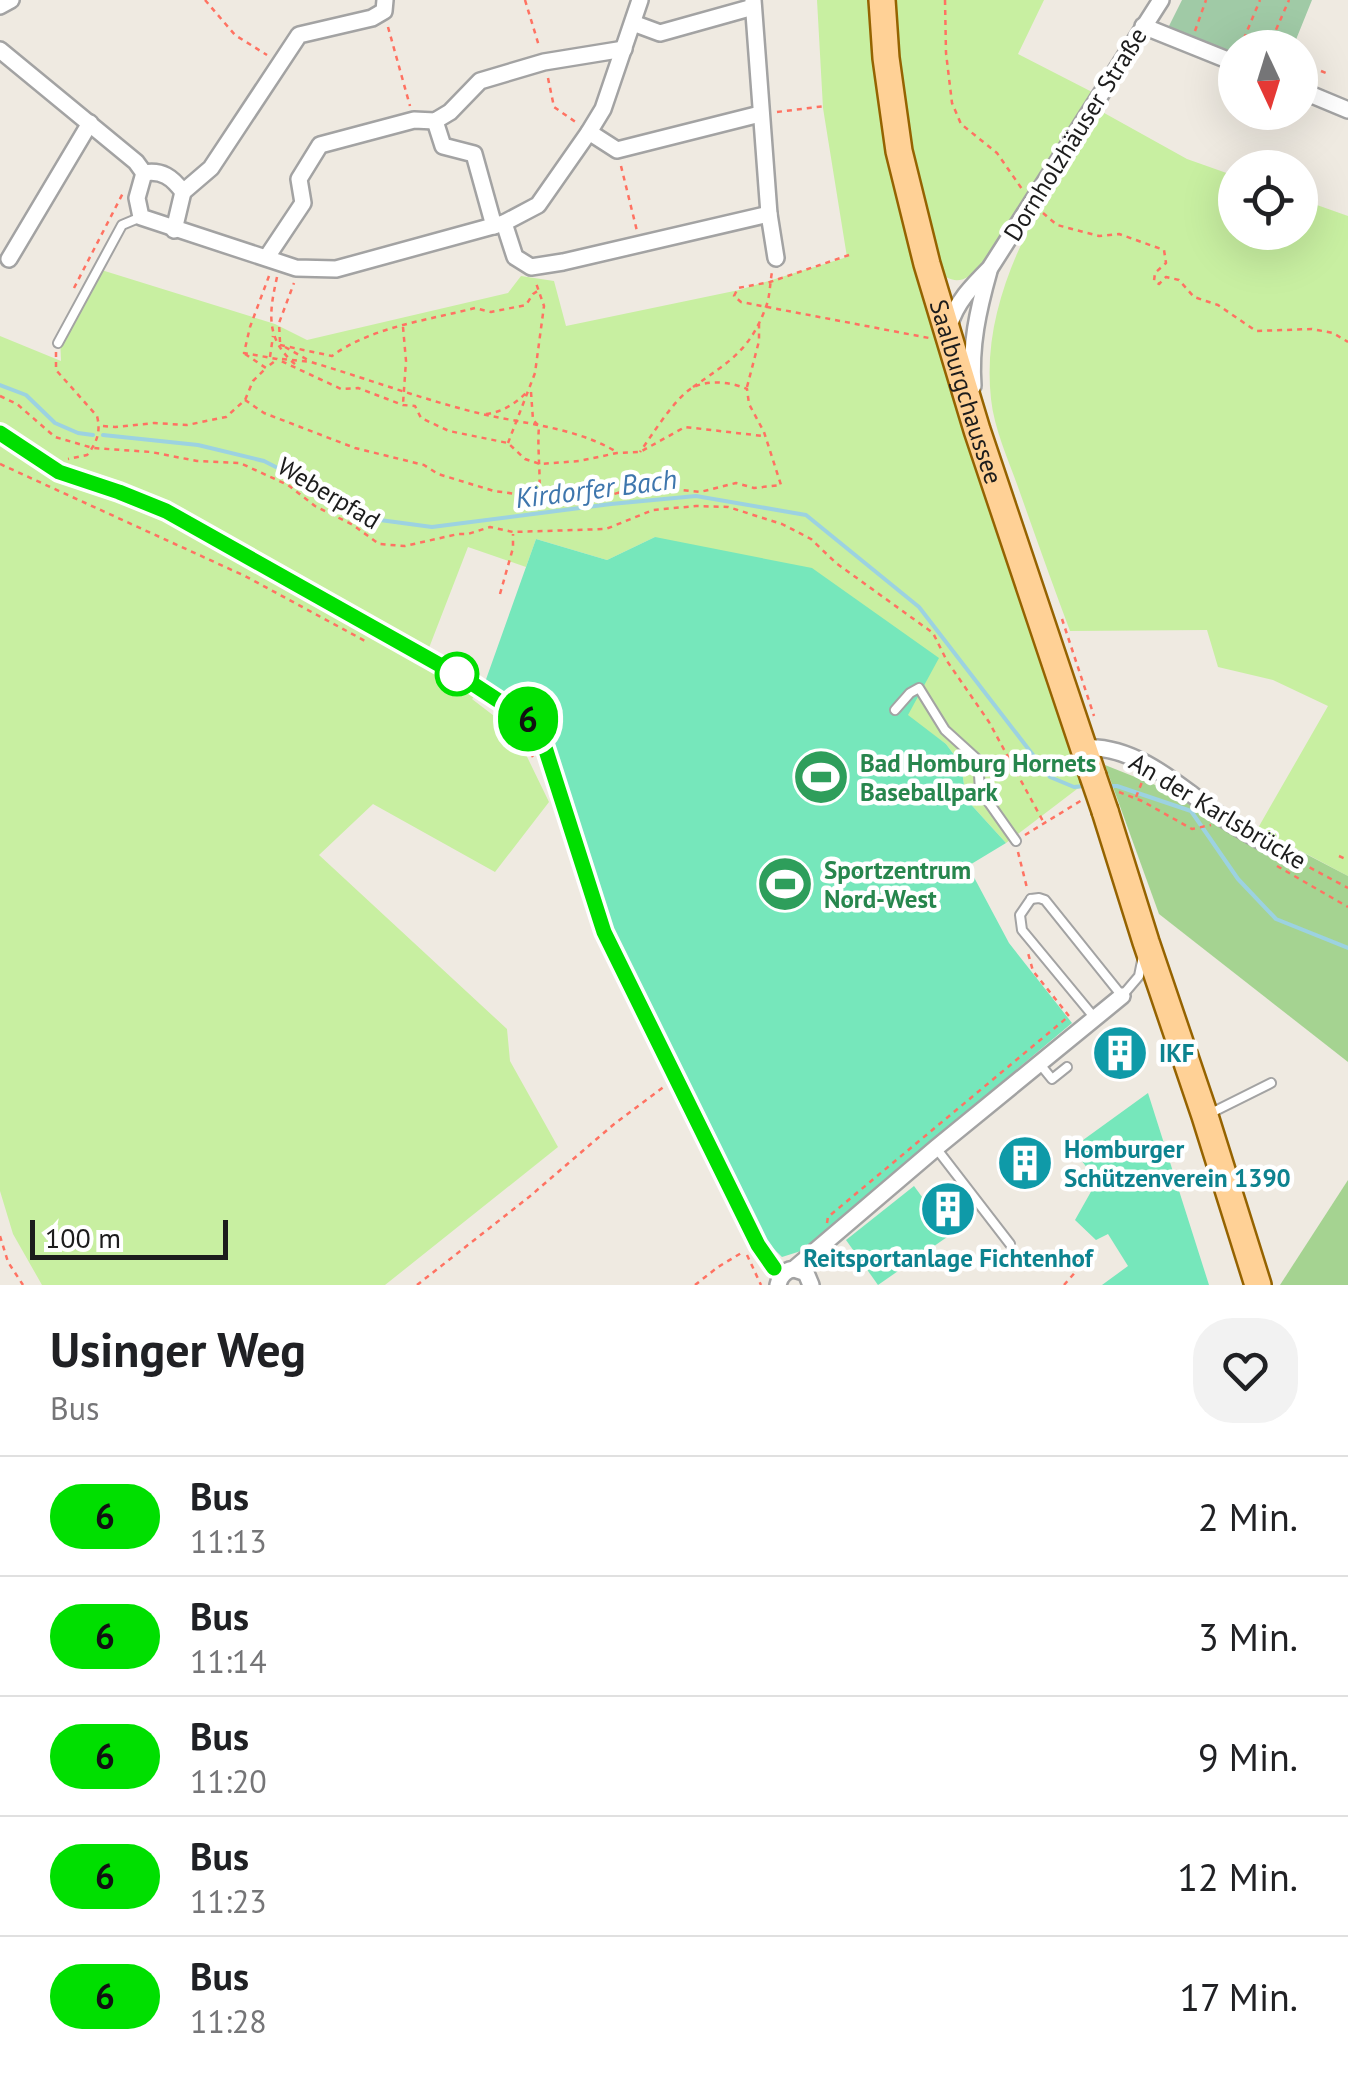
<!DOCTYPE html>
<html lang="de">
<head>
<meta charset="utf-8">
<style>
  :root { --surface:#fff; --page:#f2f2f2; --text:#202124; --muted:#757577; --line:#e0e0e0 }
  body { margin:0; font-family:"PT Sans",sans-serif; background:var(--page); color:var(--text); height:100vh; display:flex; flex-direction:column; font-size:38px; white-space:nowrap }
  * { box-sizing:border-box; margin:0 }
  p { font-size:32px; color:var(--muted) }
  .icon { flex:none; width:55px; height:55px; fill:none; stroke:currentColor; stroke-width:2; stroke-linecap:round; stroke-linejoin:round }
  .map { position:relative; height:1285px; overflow:hidden }
  .panel { display:flex; flex-direction:column; background:var(--surface); flex:1 }
  .panel>* { flex:none }
  .badge { padding:0 20px; border-radius:32px; font-size:35px; line-height:65px }
  .needle { width:65px; rotate:176deg }
  .tools { position:absolute; left:1218px; top:30px; display:grid; gap:20px }
  .tools a { display:grid; place-items:center; width:100px; height:100px; border-radius:50%; background:var(--surface); box-shadow:0 10px 40px #0002; font-size:50px }
  .scale { position:absolute; left:30px; bottom:25px; width:198px; box-sizing:border-box; padding-left:10px; border:5px solid #1c1c1c; border-top:0; font-size:28px; line-height:35px; white-space:nowrap; color:#1c1c1c; -webkit-text-stroke:8px #fff; paint-order:stroke }
  .map>.badge { position:absolute; translate:-50% -50%; box-shadow:0 0 0 5px #fff }
  .round { display:grid; place-items:center; flex:none; width:105px; height:105px; border-radius:40px; background:var(--page) }
  .overview { display:flex; align-items:center; justify-content:space-between; height:170px; padding:0 50px }
  h1 { font-size:48px; font-weight:800; line-height:75px }
  ul { padding:0; list-style:none }
  li { display:flex; align-items:center; gap:30px; height:120px; padding:0 50px; border-top:2px solid var(--line) }
  li div { flex:1 }
  li b { display:block; font-size:38px }
  li em { font-style:normal }
  li .badge { min-width:110px; font-weight:700; text-align:center }
  .map>svg:first-child { display:block }
</style>
</head>
<body>
<div class="map">
<svg width="1348" height="1285" viewBox="0 0 1348 1285">
  <rect width="100%" height="100%" fill="#efeae1"/>
  <g fill="#c8efa1">
    <polygon points="817,0 874,0 938,346 1087,786 1077,789 1006,843 966,799 961,764 946,744 655,537 607,560 536,539 526,567 468,547 427,653 484,685 472,699 515,732 549,802 495,872 373,804 319,855 507,1029 510,1061 558,1147 385,1285 42,1285 13,1234 0,1191 0,439 47,471 153,515 401,640 164,503 71,467 0,427 0,336 61,361 60,336 95,268 275,324 307,340 508,293 521,276 554,281 566,326 739,290 847,257 823,108"/>
    <path d="M891 0H1044L1018 54 1094 93 984 265C965 281 956 287 936 270L901 104Z"/>
    <path d="M1097 109 1187 159 1235 176V232H1300V199L1348 216V876L1258 828 1328 706 1273 680 1218 667 1207 630 1070 631C1052 583 1035 535 1018 487 1008 459 994 428 991 399 979 291 1045 198 1097 109Z"/>
  </g>
  <g fill="#a5d391">
    <polygon points="1105,765 1233,816 1348,876 1348,1062 1159,914"/>
    <polygon points="1348,1180 1348,1285 1280,1285"/>
  </g>
  <polygon fill="#a0caa6" points="1182,0 1312,0 1293,47 1235,48 1235,67 1164,36"/>
  <g fill="#76e7bb">
    <polygon points="655,537 812,568 939,658 908,715 946,744 961,764 966,799 1006,843 968,866 1009,943 1072,1023 801,1251 782,1257 769,1244 658,1032 598,902 547,742 534,714 484,685 536,539 607,560"/>
    <polygon points="1148,1093 1209,1285 1102,1285 1128,1266 1108,1234 1096,1240 1075,1220 1097,1181 1072,1148"/>
    <polygon points="914,1186 950,1235 878,1285 846,1240"/>
  </g>
  <g fill="none" stroke-linecap="round" stroke-linejoin="round">
    <g stroke="#9cd2e1" stroke-width="4">
      <polyline points="0,385 26,395 55,423 78,433 93,435"/>
      <polyline points="103,435 198,445 264,461 380,520 432,527 611,504 696,496 806,515 919,607 1050,777 1074,787 1084,786"/>
      <polyline points="1108,786 1117,786 1191,811 1238,879 1276,919 1348,948"/>
    </g>
    <g stroke="#a3a3a3" stroke-width="12">
      <g id="service">
        <polyline points="58,343 122,225 141,217"/>
        <polyline points="895,710 910,693 919,688 945,730 978,760 980,790 1016,841"/>
        <polyline points="1031,899 1039,898 1045,900 1122,996 1139,976 1143,956"/>
        <polyline points="1031,899 1020,915 1022,930 1094,1017"/>
        <polyline points="1039,1063 1052,1079 1067,1067"/>
        <polyline points="1209,1114 1271,1083"/>
        <polyline points="936,1148 1010,1244"/>
      </g>
    </g>
    <g stroke="#a3a3a3" stroke-width="20">
      <g id="minor">
        <polyline points="753,0 769,214 776,258"/>
        <polyline points="0,6 11,0"/>
        <polyline points="633,23 660,33 753,7"/>
        <polyline points="1143,26 1235,63"/>
        <polyline points="0,50 136,162 144,173"/>
        <polyline points="1300,90 1348,110"/>
        <polyline points="435,121 443,146 474,154 494,226"/>
        <polyline points="589,132 617,150 760,114"/>
        <polyline points="144,173 137,198 141,217 296,268 336,269 504,223 538,205 589,132 603,109 640,0"/>
        <path d="M144 173C162 170 172 177 183 192L174 230"/>
        <polyline points="183,192 211,168 299,35 372,18 384,11 385,0"/>
        <polyline points="504,223 515,257 531,267 563,262 769,214"/>
        <polyline points="267,257 303,203 299,179 320,145 414,120 435,121 450,112 480,81 544,62 624,49"/>
        <polyline points="9,259 90,123"/>
        <path d="M949 327C955 303 973 285 990 268L1161 0"/>
        <path d="M973 386C970 346 978 310 989 271"/>
        <polyline points="0,433 59,472 119,492 166,511 470,682 528,720 542,738 604,932 758,1245 774,1267 782,1275"/>
        <path d="M1084 748C1136 744 1183 789 1223 818 1240 830 1259 840 1278 850"/>
        <polyline points="794,1269 806,1273 811,1285"/>
        <path d="M778 1285C780 1276 785 1270 794 1269L936 1148 1122 996"/>
      </g>
    </g>
    <g stroke="#956300" stroke-width="30">
      <g id="primary">
        <path id="s1" d="M882 0 886 58 899 151 927 264 977 430 1093 776"/>
        <polyline points="1105,811 1146,942 1205,1116 1258,1285"/>
      </g>
    </g>
    <g stroke="#ff7262" stroke-width="2.5" stroke-dasharray="5 5" stroke-linecap="butt">
      <polyline points="205,0 235,35 267,55"/>
      <polyline points="525,0 539,46"/>
      <polyline points="945,0 946,53 952,103 961,124 997,153 1022,189"/>
      <polyline points="388,27 410,106"/>
      <polyline points="1195,31 1206,0"/>
      <polyline points="1240,48 1260,0"/>
      <polyline points="1268,48 1289,0"/>
      <polyline points="1321,71 1328,74"/>
      <polyline points="548,78 554,107 577,123"/>
      <polyline points="777,112 825,106"/>
      <polyline points="621,166 637,231"/>
      <polyline points="1043,213 1057,225 1099,236 1119,234 1164,250 1166,263 1155,273 1154,281 1159,284 1166,277 1179,280 1194,297 1218,305 1256,331 1312,329 1333,333 1348,342"/>
      <polyline points="849,255 770,282 738,288 734,296 741,302 929,338"/>
      <polyline points="269,276 250,327 244,353 277,359 341,389 358,388 403,405 415,406 421,418 449,431 508,443 525,459 540,464 579,461 617,453 640,452 685,427 763,436"/>
      <path d="M277 277C269 313 265 339 296 365"/>
      <polyline points="74,288 123,193"/>
      <polyline points="403,327 406,361 403,404"/>
      <polyline points="280,342 279,323 294,283"/>
      <path d="M280 345 332 356C371 327 429 320 475 308L491 312 526 305 533 294 539 290"/>
      <polyline points="285,347 308,360"/>
      <path d="M56 352V370L97 416C101 431 97 443 87 455L68 459"/>
      <polyline points="245,354 266,368 275,361"/>
      <polyline points="270,357 273,336"/>
      <path d="M282 359 311 362C368 379 424 400 482 414 526 424 576 428 615 451"/>
      <path d="M693 387C730 361 751 350 767 304 770 294 770 283 772 272"/>
      <polyline points="747,387 759,341 759,322"/>
      <path d="M531 392 533 420 539 426C537 450 541 472 539 496"/>
      <polyline points="0,396 17,404 55,437 93,448 151,452 197,461 240,463 288,485 315,506 353,525 379,544 405,546 458,534 468,534 490,527 513,532 606,529 653,510 696,506 728,507 782,524 811,539 836,563 933,633 947,661 989,722 1044,823"/>
      <path d="M245 400 264 413 355 448 424 465 438 474 494 491 539 497 552 502 577 504 625 491 638 493 671 489 700 492 736 483 754 488 781 485 764 432 749 404 747 389C731 382 708 379 692 388 675 398 652 435 640 452"/>
      <path d="M486 414C502 412 515 404 526 393"/>
      <polyline points="103,426 115,427 154,423 187,425 226,417 245,400 253,381 265,369"/>
      <polyline points="508,443 535,373 544,306 536,283"/>
      <polyline points="0,464 245,576 367,642"/>
      <polyline points="500,594 513,548 513,534"/>
      <polyline points="1062,619 1094,716"/>
      <polyline points="507,725 520,736 533,757"/>
      <polyline points="1119,792 1142,801 1192,829 1211,825"/>
      <polyline points="1136,797 1144,777"/>
      <polyline points="1025,835 1082,800"/>
      <polyline points="1018,852 1027,888"/>
      <polyline points="1339,856 1348,860"/>
      <polyline points="1292,858 1348,888"/>
      <polyline points="1277,866 1348,907"/>
      <polyline points="827,1223 828,1217 1069,1016 1033,971 1028,953"/>
      <polyline points="0,1236 8,1262 23,1285"/>
      <polyline points="747,1255 761,1285"/>
      <polyline points="417,1285 529,1197 613,1125 665,1086"/>
      <polyline points="695,1285 718,1267 743,1252"/>
      <polyline points="1064,1285 1078,1269 1079,1262 1076,1257"/>
    </g>
    <use href="#service" stroke="#fff" stroke-width="8"/>
    <use href="#minor" stroke="#fff" stroke-width="15"/>
    <use href="#primary" stroke="#ffd196" stroke-width="25"/>
    <g stroke="#956300" stroke-width="30" stroke-linecap="butt">
      <polyline id="primary-bridge" points="1093,776 1105,811"/>
    </g>
    <use href="#primary-bridge" stroke="#ffd196" stroke-width="25"/>
  </g>
  <g fill="none" stroke-linecap="round" stroke-linejoin="round">
    <g stroke="#fff" stroke-width="22">
      <polyline id="line" points="0,433 59,472 119,492 166,511 470,682 528,720 542,738 604,932 758,1245 774,1268"/>
    </g>
    <use href="#line" stroke="#00df00" stroke-width="15"/>
  </g>
  <defs>
    <g id="stadium-disc" transform="scale(2.875)"><circle r="9.5" fill="#2e9e5b" stroke="#fff"/><path d="M0-5a6.5 5 0 1 0 0 10a6.5 5 0 1 0 0-10ZM-3.5-1.8h7v3.6h-7Z" fill="#fff"/></g>
    <g id="building-disc" transform="scale(2.875)"><circle r="9.5" fill="#0f9aa8" stroke="#fff"/><path d="M-4-6H4V6H1V3H-1V6H-4ZM-2.5-4.3h1.7v1.8h-1.7ZM.8-4.3h1.7v1.8H.8ZM-2.5-1h1.7V.8h-1.7ZM.8-1h1.7V.8H.8Z" fill="#fff"/></g>
  </defs>
  <g fill-rule="evenodd">
    <use href="#stadium-disc" x="821" y="777"/>
    <use href="#stadium-disc" x="785" y="884"/>
    <use href="#building-disc" x="1120" y="1053"/>
    <use href="#building-disc" x="1025" y="1163"/>
    <use href="#building-disc" x="948" y="1209"/>
  </g>
  <circle fill="#fff" stroke="#00df00" stroke-width="5" cx="457" cy="674" r="20"/>
  <g text-anchor="middle" dominant-baseline="central" stroke-width="9" stroke-linejoin="round" paint-order="stroke">
    <g font-size="25" fill="#1c1c1c" stroke="#fff">
      <text transform="translate(1075 134) rotate(-58)">Dornholzhäuser Straße</text>
      <text stroke="none"><textPath href="#s1" startOffset="402">Saalburgchaussee</textPath></text>
      <text transform="translate(329 493) rotate(31)">Weberpfad</text>
      <text transform="translate(1218 811) rotate(31)">An der Karlsbrücke</text>
    </g>
    <g font-size="25" font-weight="bold" fill="#27864d" stroke="#fff" text-anchor="start">
      <text x="860" y="763">Bad Homburg Hornets<tspan x="860" dy="29">Baseballpark</tspan></text>
      <text x="824" y="870">Sportzentrum<tspan x="824" dy="29">Nord-West</tspan></text>
    </g>
    <g font-size="25" font-weight="bold" fill="#0d838f" stroke="#fff" text-anchor="start">
      <text x="1159" y="1053">IKF</text>
      <text x="1064" y="1149">Homburger<tspan x="1064" dy="29">Schützenverein 1390</tspan></text>
      <text x="948" y="1258" text-anchor="middle">Reitsportanlage Fichtenhof</text>
    </g>
    <g font-size="28" font-style="italic" fill="#3e76ad" stroke="#fff">
      <text transform="translate(596 488) rotate(-7)">Kirdorfer Bach</text>
    </g>
  </g>
</svg>
<div class="tools">
<a><svg class="needle" viewBox="-14 -14 28 28"><path d="M0-13l5 13h-10z" fill="#e53935"/><path d="M0 13l5-13h-10z" fill="#757577"/></svg></a>
<a><svg class="icon" aria-label="locate" viewBox="0 0 24 24"><circle cx="12" cy="12" r="6"/><path d="M12 2v4M12 18v4M2 12h4M18 12h4"/></svg></a>
</div>
<div class="scale">100 m</div>
<b class="badge" style="left:528px;top:719px;background:#00df00;color:#111">6</b>
</div>
<section class="panel">
<div class="overview"><div><h1>Usinger Weg</h1><p>Bus</p></div><a class="round"><svg class="icon" aria-label="heart" viewBox="0 0 24 24"><path d="M12 20l-8-8c-3-5 5-10 8-4 3-6 11-1 8 4z"/></svg></a></div>
<ul>
<li><span class="badge" style="background:#00df00;color:#111">6</span><div><b>Bus</b><p>11:13</p></div><em>2 Min.</em></li>
<li><span class="badge" style="background:#00df00;color:#111">6</span><div><b>Bus</b><p>11:14</p></div><em>3 Min.</em></li>
<li><span class="badge" style="background:#00df00;color:#111">6</span><div><b>Bus</b><p>11:20</p></div><em>9 Min.</em></li>
<li><span class="badge" style="background:#00df00;color:#111">6</span><div><b>Bus</b><p>11:23</p></div><em>12 Min.</em></li>
<li><span class="badge" style="background:#00df00;color:#111">6</span><div><b>Bus</b><p>11:28</p></div><em>17 Min.</em></li>
</ul>
</section>
</body>
</html>
